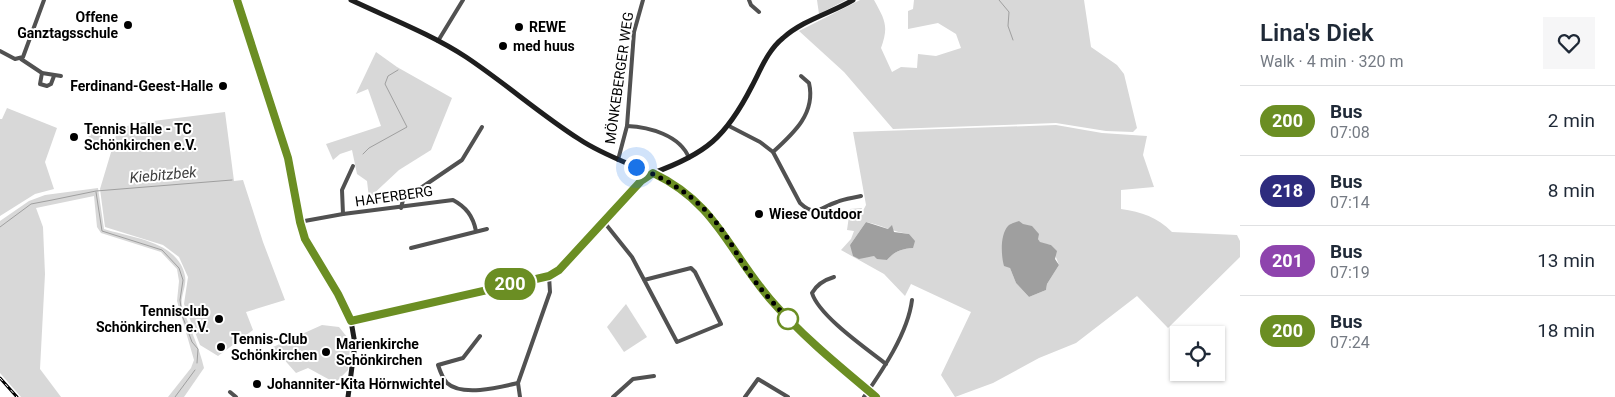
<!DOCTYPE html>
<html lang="en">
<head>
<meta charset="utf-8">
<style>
  :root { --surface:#fff; --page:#f6f6f7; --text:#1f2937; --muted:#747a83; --line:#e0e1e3 }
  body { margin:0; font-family:Roboto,sans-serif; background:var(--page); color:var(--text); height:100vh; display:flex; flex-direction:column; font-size:19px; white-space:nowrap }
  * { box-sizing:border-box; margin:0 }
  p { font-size:16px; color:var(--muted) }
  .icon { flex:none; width:28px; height:28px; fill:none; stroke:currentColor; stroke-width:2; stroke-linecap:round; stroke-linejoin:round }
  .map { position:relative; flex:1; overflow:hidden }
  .drawer { display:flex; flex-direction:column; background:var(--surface); width:375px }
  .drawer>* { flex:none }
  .badge { padding:0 10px; border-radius:16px; font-size:18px; line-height:32px }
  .controls { position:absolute; left:1170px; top:326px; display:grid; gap:10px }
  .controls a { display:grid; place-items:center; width:55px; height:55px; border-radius:0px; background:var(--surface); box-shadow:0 1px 4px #0004; font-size:25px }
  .you { position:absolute; width:25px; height:25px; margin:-12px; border:4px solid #fff; border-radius:50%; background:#1a73e8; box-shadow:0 0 0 8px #1a73e833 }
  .map>.badge { position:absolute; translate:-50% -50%; box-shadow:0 0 0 2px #fff }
  .round { display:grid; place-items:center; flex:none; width:52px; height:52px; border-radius:0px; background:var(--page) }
  .headline { display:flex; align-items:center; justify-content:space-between; height:85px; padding:0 20px }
  h1 { font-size:24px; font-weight:600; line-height:38px }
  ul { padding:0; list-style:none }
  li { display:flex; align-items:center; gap:15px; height:70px; padding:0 20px; border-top:1px solid var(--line) }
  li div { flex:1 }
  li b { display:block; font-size:19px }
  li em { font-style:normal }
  li .badge { min-width:55px; font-weight:700; text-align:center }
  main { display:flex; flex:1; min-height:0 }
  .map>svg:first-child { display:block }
</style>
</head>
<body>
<main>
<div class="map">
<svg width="1240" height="397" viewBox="0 0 1240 397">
  <rect width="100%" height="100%" fill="#fff"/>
  <g fill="#d8d8d8" fill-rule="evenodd">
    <polygon points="817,0 846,0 819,14"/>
    <path d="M860 0H874C885 20 889 26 881 48L892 72 901 67 917 68 918 54 936 56 961 48 956 34 938 23 908 29V11L913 9 914 0H1084L1091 47 1117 65 1124 74 1137 128 1133 132 1106 131 1056 123 893 129 844 72 799 31Z"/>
    <polygon points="376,52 397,67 452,98 431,150 399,170 369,198 367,181 357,174 352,150 340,154 333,160 326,144 381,126 368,89 356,94"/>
    <polygon points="7,108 57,128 45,162 54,189 35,194 0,216 0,119 2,119"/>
    <polygon points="225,112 234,181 243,180 263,242 285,300 246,312 253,330 218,356 200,345 184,304 188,277 179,257 163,245 105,227 100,189 118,129 137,123"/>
    <path d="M1056 125 1102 133 1147 136 1143 155 1154 187 1121 190V209C1142 212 1157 217 1172 232L1237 235 1240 241V257L1168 328 1137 296 1076 343 1039 358 993 383 955 397 941 375 971 312 911 284 905 296 884 274 841 250 851 239 854 231 847 230 850 209 862 208 857 222 866 205 853 132ZM866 222C881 225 893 232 909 234L913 248C901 249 895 251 887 260L874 256 863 257 850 245ZM1038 239 1040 243 1051 245 1059 265 1047 284 1046 290 1029 297 1016 283 1010 268Z"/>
    <polygon points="91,130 102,135 95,150 85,146"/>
    <path d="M98 188 104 229C132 238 178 241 185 276 187 286 180 297 182 306 189 327 199 346 204 368L184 397H168L191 368 194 360 177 301 179 281 177 269 161 252 101 233 97 227 94 196 36 208 43 227 45 274 40 369 61 397H21L0 373V221L29 201 45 195Z"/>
    <polygon points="626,304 647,337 624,352 607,327"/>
    <polygon points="322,325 339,327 347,337 350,347 348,370 337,381 330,380 308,368 296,373 273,347"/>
  </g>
  <g fill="#9f9f9f">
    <path d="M1019 221 1023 224 1032 226 1039 234 1038 239 1040 242 1051 245 1057 251 1055 259 1059 265 1047 284 1046 290 1029 297 1016 283 1010 268 1004 266C1001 255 1000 235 1008 226 1010 224 1016 222 1019 221Z"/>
    <path d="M866 222 888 229 892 225 894 232 909 234 915 241 913 248C901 249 895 251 887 260L877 259 874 256 859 259 853 256 850 245Z"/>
  </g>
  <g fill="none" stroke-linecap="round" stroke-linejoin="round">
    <g stroke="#9f9f9f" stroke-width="1">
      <polyline points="999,0 1009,12 1008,26 1013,40"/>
      <polyline points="363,154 369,148 407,127 385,84 388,76 398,70"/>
      <polyline points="96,192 102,231 162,250 179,268 183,280 180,300 182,315 192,342 198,349 197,363"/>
      <polyline points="0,227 31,204 52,200 96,191 232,180"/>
      <polyline points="175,397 195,370"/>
    </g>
    <g stroke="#515151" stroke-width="4">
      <polyline points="749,0 751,5 759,12"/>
      <polyline points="438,41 463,0"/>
      <polyline points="0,51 15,59 23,57 44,0"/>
      <polyline points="21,59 42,73 61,76"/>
      <polyline points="42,73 40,84 47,86 51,84 54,76"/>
      <path d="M627 126C649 127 680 135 689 158"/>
      <path d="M729 126 760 142 773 152 800 203C816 218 820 207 837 202 844 199 853 198 861 196"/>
      <path d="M773 152C794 133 816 113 809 83L801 76"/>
      <polyline points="618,160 627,126 634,32 643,0"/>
      <polyline points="401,208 403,200 462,160 482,127"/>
      <polyline points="343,214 342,190 353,166"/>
      <path d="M299 222 343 214 453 200C466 207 473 216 476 231"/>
      <polyline points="604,222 632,257 677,342 721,324 695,272 691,268 644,280"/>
      <polyline points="411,248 487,229"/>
      <path d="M834 277C824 280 817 284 812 293 819 316 867 349 886 364"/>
      <polyline points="351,321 549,276 559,270 641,181 653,173"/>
      <path d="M480 336 463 358 438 365C440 371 443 379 447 383 462 397 501 387 518 383"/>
      <polyline points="230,392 236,397"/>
      <polyline points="520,397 518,383 550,292 549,276"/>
      <polyline points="613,397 633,379 654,376"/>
      <polyline points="745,397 758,379 788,397"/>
      <path d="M864 397C882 371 908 333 912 300"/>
    </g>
    <g stroke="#1e1e1e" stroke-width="5">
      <polyline points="237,0 287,155 299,222 305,239 338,293 351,321 355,344 348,397"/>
      <path d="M351 0C389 18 431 34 466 57 505 83 540 114 579 139 616 164 662 171 696 201 724 226 739 262 763 291 796 332 837 364 876 397"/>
      <path d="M653 173C706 154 726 137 752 86 761 69 768 50 783 38 803 20 831 13 853 0"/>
    </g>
    <g stroke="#000" stroke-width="3">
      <polyline id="rail" points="0,378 17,397"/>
    </g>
    <use href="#rail" stroke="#fff" stroke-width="1" stroke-dasharray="4" stroke-linecap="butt"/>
  </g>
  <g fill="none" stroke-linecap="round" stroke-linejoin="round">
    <g stroke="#fff" stroke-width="11">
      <path id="line" d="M237 0 288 158 300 222 305 239 338 294 351 321 549 276 559 270 641 181 653 173C716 203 728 250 770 299 802 336 839 366 876 397"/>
    </g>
    <use href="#line" stroke="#6b8e23" stroke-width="8"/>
    <path stroke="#000" stroke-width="5" stroke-dasharray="0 9" d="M636 167C673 181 704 202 726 236 733 246 739 258 746 269 759 288 775 305 791 322L788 319"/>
  </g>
  <g fill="#000" stroke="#fff" stroke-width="2">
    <circle cx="128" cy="25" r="5"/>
    <circle cx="519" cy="27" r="5"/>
    <circle cx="503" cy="46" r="5"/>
    <circle cx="223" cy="86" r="5"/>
    <circle cx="74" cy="137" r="5"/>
    <circle cx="759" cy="214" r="5"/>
    <circle cx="219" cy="319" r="5"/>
    <circle cx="221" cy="347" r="5"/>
    <circle cx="326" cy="352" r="5"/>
    <circle cx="257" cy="384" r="5"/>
  </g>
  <circle fill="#fff" stroke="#6b8e23" stroke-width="2.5" cx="788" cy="319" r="10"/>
  <g text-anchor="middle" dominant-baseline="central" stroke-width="4" stroke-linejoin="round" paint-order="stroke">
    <g font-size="14" font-weight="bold" fill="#000" stroke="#fff" text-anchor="start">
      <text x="118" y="17" text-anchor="end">Offene<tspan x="118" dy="16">Ganztagsschule</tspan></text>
      <text x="529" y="27">REWE</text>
      <text x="513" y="46">med huus</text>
      <text x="213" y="86" text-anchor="end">Ferdinand-Geest-Halle</text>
      <text x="84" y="129">Tennis Halle - TC<tspan x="84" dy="16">Schönkirchen e.V.</tspan></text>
      <text x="769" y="214">Wiese Outdoor</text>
      <text x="209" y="311" text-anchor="end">Tennisclub<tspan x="209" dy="16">Schönkirchen e.V.</tspan></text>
      <text x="231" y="339">Tennis-Club<tspan x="231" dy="16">Schönkirchen</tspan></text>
      <text x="336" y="344">Marienkirche<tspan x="336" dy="16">Schönkirchen</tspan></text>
      <text x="267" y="384">Johanniter-Kita Hörnwichtel</text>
    </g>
    <g font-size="14" fill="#000" stroke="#fff">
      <text transform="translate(619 78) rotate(-82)">MÖNKEBERGER WEG</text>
      <text transform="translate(394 196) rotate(-8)">HAFERBERG</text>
    </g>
    <g font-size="15" font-style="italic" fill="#404040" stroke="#fff">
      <text transform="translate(163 175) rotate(-5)">Kiebitzbek</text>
    </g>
  </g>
</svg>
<div class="controls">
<a><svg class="icon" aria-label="locate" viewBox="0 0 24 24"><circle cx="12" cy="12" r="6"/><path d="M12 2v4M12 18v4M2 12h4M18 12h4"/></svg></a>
</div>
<div class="you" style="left:636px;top:167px"></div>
<b class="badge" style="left:510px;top:284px;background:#6b8e23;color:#fff">200</b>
</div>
<section class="drawer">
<div class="headline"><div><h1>Lina's Diek</h1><p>Walk · 4 min · 320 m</p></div><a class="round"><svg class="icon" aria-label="heart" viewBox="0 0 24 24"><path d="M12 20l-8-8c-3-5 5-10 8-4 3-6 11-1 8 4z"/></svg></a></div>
<ul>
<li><span class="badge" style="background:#6b8e23;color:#fff">200</span><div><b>Bus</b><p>07:08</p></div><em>2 min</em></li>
<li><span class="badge" style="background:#2e2c7e;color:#fff">218</span><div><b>Bus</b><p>07:14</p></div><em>8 min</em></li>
<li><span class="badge" style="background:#8e44ad;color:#fff">201</span><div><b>Bus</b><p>07:19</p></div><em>13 min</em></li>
<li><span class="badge" style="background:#6b8e23;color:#fff">200</span><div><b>Bus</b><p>07:24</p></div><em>18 min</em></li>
</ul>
</section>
</main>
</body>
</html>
